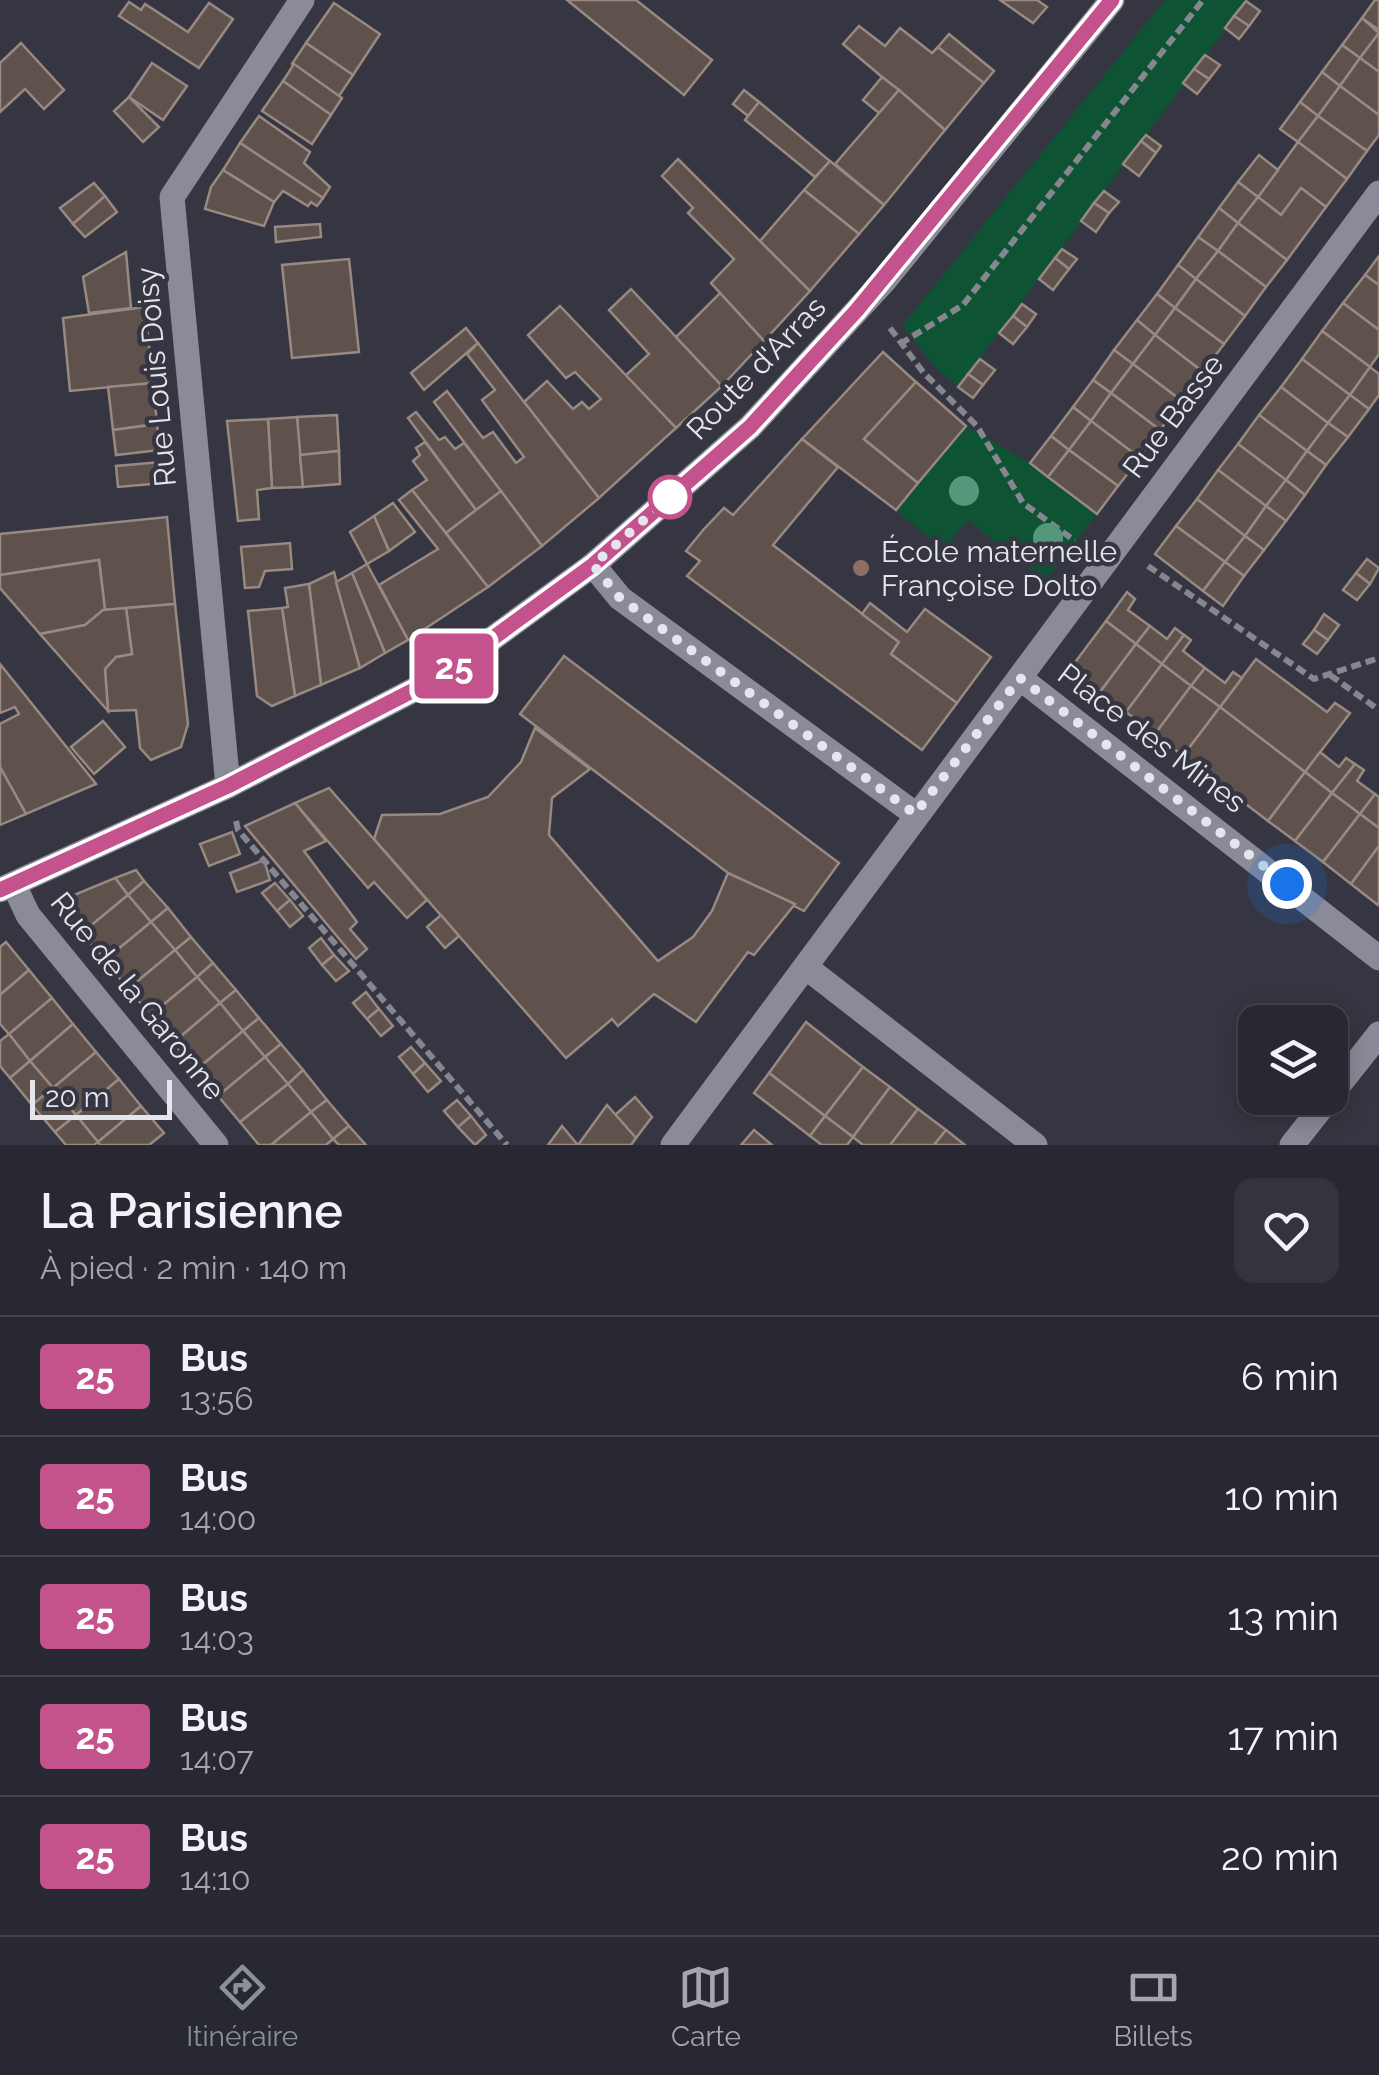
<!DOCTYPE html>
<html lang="fr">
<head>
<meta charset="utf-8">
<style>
  :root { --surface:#282832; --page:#34343e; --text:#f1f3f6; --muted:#a5a6ac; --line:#44444d; --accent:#8c9099 }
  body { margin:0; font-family:Raleway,sans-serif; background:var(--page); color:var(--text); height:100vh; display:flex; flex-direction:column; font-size:38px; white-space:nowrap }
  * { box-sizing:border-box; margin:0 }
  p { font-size:32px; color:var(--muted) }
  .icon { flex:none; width:55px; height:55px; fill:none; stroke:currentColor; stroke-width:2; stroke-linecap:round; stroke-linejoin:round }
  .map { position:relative; height:1145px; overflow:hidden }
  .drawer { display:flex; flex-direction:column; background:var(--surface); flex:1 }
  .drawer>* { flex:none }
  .badge { padding:0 20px; border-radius:8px; font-size:35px; line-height:65px }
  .controls { position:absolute; left:1238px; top:1005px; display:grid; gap:20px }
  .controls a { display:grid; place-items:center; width:110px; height:110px; border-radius:20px; background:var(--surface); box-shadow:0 5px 25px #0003,0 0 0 2px var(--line); font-size:50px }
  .scale { position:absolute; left:30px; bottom:25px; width:142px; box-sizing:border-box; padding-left:10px; border:5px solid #e5e6ed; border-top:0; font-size:28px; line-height:35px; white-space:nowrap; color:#e5e6ed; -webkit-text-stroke:8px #363642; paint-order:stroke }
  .you { position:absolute; width:50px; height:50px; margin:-25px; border:8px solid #fff; border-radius:50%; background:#1a73e8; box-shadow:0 0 0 15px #1a73e833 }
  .map>.badge { position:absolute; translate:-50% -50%; box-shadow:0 0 0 5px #fff }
  .round { display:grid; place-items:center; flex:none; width:105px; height:105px; border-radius:20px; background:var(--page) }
  .summary { display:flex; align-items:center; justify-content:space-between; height:170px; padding:0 40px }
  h1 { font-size:48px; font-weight:600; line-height:75px }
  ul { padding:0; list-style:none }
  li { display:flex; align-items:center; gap:30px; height:120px; padding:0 40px; border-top:2px solid var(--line) }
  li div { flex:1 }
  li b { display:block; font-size:38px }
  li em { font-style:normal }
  li .badge { min-width:110px; font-weight:700; text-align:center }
  .tab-bar { display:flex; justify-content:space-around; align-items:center; height:140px; border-top:2px solid var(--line); background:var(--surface); font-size:28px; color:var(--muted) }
  .tab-bar a { display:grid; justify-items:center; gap:5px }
  .tab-bar .on { color:var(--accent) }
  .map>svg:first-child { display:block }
</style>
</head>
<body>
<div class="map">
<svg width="1379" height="1145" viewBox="0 0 1379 1145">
  <rect width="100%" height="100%" fill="#363642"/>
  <g fill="#0e5334">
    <polygon points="1165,0 1247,0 958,387 933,365 903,325"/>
    <polygon points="966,426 1030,463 1097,514 1045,581 968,520 943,550 896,510"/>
  </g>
  <g fill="#5f524c" stroke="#988982" stroke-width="2.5">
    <polygon points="567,0 636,0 712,60 684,95"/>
    <polygon points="1000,0 1037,0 1047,7 1033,23"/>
    <polygon points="1375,0 1379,0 1379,30 1362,18"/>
    <polygon points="1246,1 1260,11 1249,26 1234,16"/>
    <polygon points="129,2 141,10 145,4 188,32 209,3 233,19 199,68 119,16"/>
    <polygon points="334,3 380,34 353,75 306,43"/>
    <polygon points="1234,16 1249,26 1239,39 1225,28"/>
    <polygon points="1362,18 1379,33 1360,58 1342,45"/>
    <polygon points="859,26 885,46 900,28 932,53 938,47 984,83 945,130 843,44"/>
    <polygon points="1379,33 1379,72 1360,58"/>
    <polygon points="949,34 994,71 984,83 938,47"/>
    <polygon points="21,43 64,90 44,109 25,89 0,112 0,63"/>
    <polygon points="306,43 353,75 339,96 292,64"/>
    <polygon points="1342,45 1360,58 1340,86 1322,72"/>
    <polygon points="1205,55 1220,65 1209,79 1194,69"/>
    <polygon points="1360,58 1379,72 1379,115 1340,86"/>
    <polygon points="152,63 187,86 163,120 129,97"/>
    <polygon points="294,64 342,98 331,115 283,81"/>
    <polygon points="1194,69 1209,79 1197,94 1183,83"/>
    <polygon points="1322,72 1340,86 1318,116 1300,102"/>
    <polygon points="882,77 899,90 879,113 863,100"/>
    <polygon points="283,81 331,115 312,144 262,111"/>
    <polygon points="1340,86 1379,115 1379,135 1367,151 1318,116"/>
    <polygon points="744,90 759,102 748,116 733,104"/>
    <polygon points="899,90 945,130 884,205 835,164"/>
    <polygon points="129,97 159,127 143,142 114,111"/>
    <polygon points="759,102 830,161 815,177 745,120"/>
    <polygon points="1300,102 1318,116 1298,142 1280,129"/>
    <polygon points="259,116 310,152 304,163 330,187 323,198 240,143"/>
    <polygon points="1318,116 1367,151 1347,179 1298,142"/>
    <polygon points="1146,135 1161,146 1156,153 1141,141"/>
    <polygon points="1141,141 1156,153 1139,176 1123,164"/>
    <polygon points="1298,142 1347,179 1326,207 1301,188 1281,215 1258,197"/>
    <polygon points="240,143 323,198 317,206 311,202 308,206 283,191 274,202 223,170"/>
    <polygon points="1259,155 1278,170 1258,197 1238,182"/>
    <polygon points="678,159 810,291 764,341 711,283 734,259 688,213 693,208 662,176"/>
    <polygon points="830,161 884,205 859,234 804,190"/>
    <polygon points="223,170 274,202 264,226 205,209 211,187"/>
    <polygon points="1238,182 1258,197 1238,223 1219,208"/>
    <polygon points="94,183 105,196 73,224 60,208"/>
    <polygon points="1301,188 1326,207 1287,260 1238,223 1258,197 1281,215"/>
    <polygon points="804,190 859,234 810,291 760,241"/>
    <polygon points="1104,191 1119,202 1109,213 1094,203"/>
    <polygon points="105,196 117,212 85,237 73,224"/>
    <polygon points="1094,203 1109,213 1096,232 1081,221"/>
    <polygon points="1219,208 1238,223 1218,251 1198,237"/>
    <polygon points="1238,223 1287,260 1266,287 1218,251"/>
    <polygon points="320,224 321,237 276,242 275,227"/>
    <polygon points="1198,237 1218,251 1196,279 1178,265"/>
    <polygon points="1062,249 1077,259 1069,269 1055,258"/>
    <polygon points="1218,251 1266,287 1245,316 1196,279"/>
    <polygon points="126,252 131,308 89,313 83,277"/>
    <polygon points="1379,256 1379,285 1365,275"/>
    <polygon points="1055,258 1069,269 1053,290 1039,279"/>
    <polygon points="349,259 359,352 292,358 282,265"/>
    <polygon points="1178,265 1196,279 1175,308 1157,294"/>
    <polygon points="1365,275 1379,285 1379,330 1343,303"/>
    <polygon points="1196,279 1245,316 1224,344 1175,308"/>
    <polygon points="631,289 722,386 676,428 625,376 649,354 609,310"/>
    <polygon points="720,293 764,341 722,386 676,337"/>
    <polygon points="1157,294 1175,308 1155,335 1137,320"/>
    <polygon points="1343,303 1379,330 1379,354 1370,367 1322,331"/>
    <polygon points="1022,304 1036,314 1027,327 1013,316"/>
    <polygon points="560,306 676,428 599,498 524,402 547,381 573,409 582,402 589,409 601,399 575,372 566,378 528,335"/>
    <polygon points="145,307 153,383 70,391 63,318"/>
    <polygon points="1175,308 1224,344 1203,372 1155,335"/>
    <polygon points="1013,316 1027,327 1013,344 999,333"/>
    <polygon points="1137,320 1155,335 1133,364 1114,350"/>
    <polygon points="466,328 478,343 424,390 411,373"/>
    <polygon points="1322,331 1370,367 1350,395 1302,359"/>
    <polygon points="1155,335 1203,372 1182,401 1133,364"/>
    <polygon points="478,343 599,498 542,546 434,402 447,391 483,438 493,432 516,463 524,457 482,400 495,390 467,354"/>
    <polygon points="1114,350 1133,364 1111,393 1093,380"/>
    <polygon points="883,352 916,382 864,439 918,483 896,510 802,439"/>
    <polygon points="980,359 995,370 983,385 968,374"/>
    <polygon points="1302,359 1350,395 1328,423 1281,387"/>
    <polygon points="1133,364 1182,401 1160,430 1111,393"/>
    <polygon points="1370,367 1379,374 1379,395 1369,409 1350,395"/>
    <polygon points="968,374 983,385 973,398 958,387"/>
    <polygon points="1093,380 1111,393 1091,421 1073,407"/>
    <polygon points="916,382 966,426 918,483 864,439"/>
    <polygon points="153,383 157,424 113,430 108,387"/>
    <polygon points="1281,387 1328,423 1307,451 1259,415"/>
    <polygon points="1111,393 1160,430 1140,458 1091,421"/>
    <polygon points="1350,395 1369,409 1348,437 1328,423"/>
    <polygon points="1073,407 1091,421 1069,450 1051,436"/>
    <polygon points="416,412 439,440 445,437 455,449 464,443 501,491 476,510 408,418"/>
    <polygon points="337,415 339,451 300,455 297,417"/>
    <polygon points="1259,415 1307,451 1286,480 1238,444"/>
    <polygon points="297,417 303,487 272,488 268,419"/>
    <polygon points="268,419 272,488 257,490 259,519 238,521 227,421"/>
    <polygon points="1091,421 1140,458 1118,486 1069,450"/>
    <polygon points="1328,423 1348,437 1326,465 1307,451"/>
    <polygon points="157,424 160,450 116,455 113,430"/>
    <polygon points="1051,436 1069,450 1048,477 1030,463"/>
    <polygon points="802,439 838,467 773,545 899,642 891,654 957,703 922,750 687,576 700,561 686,551 704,529 724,508 733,515"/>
    <polygon points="425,442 476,510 446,533 412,490 427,480 413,461 420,455 416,448"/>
    <polygon points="1238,444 1286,480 1266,506 1218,470"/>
    <polygon points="1069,450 1118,486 1097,514 1048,477"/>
    <polygon points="339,451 340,484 303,487 300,455"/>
    <polygon points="1307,451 1326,465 1305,495 1286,480"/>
    <polygon points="161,462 163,483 118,487 116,466"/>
    <polygon points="1218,470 1266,506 1245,536 1197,499"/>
    <polygon points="1286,480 1305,495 1286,521 1266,506"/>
    <polygon points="412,490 488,587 408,640 379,585 438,549 399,500"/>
    <polygon points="501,491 542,546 488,587 446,533"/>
    <polygon points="1197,499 1245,536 1225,562 1176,526"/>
    <polygon points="393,503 415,532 389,551 374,516"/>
    <polygon points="1266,506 1286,521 1264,550 1245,536"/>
    <polygon points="374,516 389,551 367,564 350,532"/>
    <polygon points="167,517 175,604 105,610 99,560 0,575 0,534"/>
    <polygon points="1176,526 1225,562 1203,591 1155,554"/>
    <polygon points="1245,536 1264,550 1244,576 1225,562"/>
    <polygon points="290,543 292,569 265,571 259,587 245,588 241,547"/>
    <polygon points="1367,559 1379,568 1370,584 1356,573"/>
    <polygon points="99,560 105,610 85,625 40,634 0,588 0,575"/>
    <polygon points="1225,562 1244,576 1223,606 1203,591"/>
    <polygon points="367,564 408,640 385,653 352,573"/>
    <polygon points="334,572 360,668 321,685 309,584"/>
    <polygon points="352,573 385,653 360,668 336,582"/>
    <polygon points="1356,573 1370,584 1357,600 1343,590"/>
    <polygon points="309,584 321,685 295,696 282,608 288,607 285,588"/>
    <polygon points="1127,592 1135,599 1128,610 1150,626 1136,644 1106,621"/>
    <polygon points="870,603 907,632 925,609 991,657 957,703 891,654 899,642 862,614"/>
    <polygon points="175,604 188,724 181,747 151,760 140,748 136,710 108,711 105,669 116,657 132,654 126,608"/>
    <polygon points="126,608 132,654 116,657 105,669 108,711 40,634 85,625 103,610"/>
    <polygon points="282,608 295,696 272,706 257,696 248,611"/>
    <polygon points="1324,614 1339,625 1328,640 1314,630"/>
    <polygon points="1106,621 1136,644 1100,692 1070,669"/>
    <polygon points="1150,626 1167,639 1175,628 1184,635 1162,664 1136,644"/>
    <polygon points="1314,630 1328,640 1317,654 1303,644"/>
    <polygon points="1184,635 1191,640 1183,651 1205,668 1191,686 1162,664"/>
    <polygon points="1136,644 1162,664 1126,712 1100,692"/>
    <polygon points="564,656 839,863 804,911 728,873 520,714"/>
    <polygon points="1256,659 1327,712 1335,703 1350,713 1305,772 1220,707"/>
    <polygon points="0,664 93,780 96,784 26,814 0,767 0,724 19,714 15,707 0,713"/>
    <polygon points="1162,664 1191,686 1155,734 1126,712"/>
    <polygon points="1205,668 1225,683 1233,672 1242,678 1220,707 1191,686"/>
    <polygon points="1191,686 1220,707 1183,756 1155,734"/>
    <polygon points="1220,707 1305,772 1268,821 1183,756"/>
    <polygon points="103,721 125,747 94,774 71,747"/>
    <polygon points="535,728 590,769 552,798 549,835 658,961 693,937 712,911 728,873 795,904 754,955 748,952 696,1022 654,994 618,1026 612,1019 566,1058 374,839 382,815 440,814 488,797 521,762"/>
    <polygon points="1320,752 1339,767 1346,758 1355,764 1332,793 1305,772"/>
    <polygon points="1355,764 1364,770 1357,781 1375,794 1360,814 1332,793"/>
    <polygon points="0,767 26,814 0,825"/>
    <polygon points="1305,772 1332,793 1295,841 1268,821"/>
    <polygon points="329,788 427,900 407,918 374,882 368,888 295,803"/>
    <polygon points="1332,793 1360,814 1323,862 1295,841"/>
    <polygon points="1375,794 1379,797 1379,828 1360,814"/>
    <polygon points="295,803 326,841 304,851 357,922 350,929 367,949 356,959 245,826"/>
    <polygon points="1360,814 1379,828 1379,846 1351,884 1323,862"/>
    <polygon points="232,832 240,854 209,866 200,844"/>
    <polygon points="1379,846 1379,904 1378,905 1351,884"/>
    <polygon points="264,860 270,880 237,892 230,873"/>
    <polygon points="136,870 144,881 128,895 115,878"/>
    <polygon points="115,878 128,895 82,933 57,902"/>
    <polygon points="144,881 168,908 151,922 128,895"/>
    <polygon points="275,883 290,900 277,911 262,893"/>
    <polygon points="128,895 151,922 105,960 82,933"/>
    <polygon points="290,900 303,916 290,927 277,911"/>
    <polygon points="168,908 191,937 175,950 151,922"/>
    <polygon points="441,915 459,936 445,948 427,927"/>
    <polygon points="151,922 175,950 128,989 105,960"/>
    <polygon points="191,937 213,963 197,977 175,950"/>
    <polygon points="321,938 334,955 322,965 309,948"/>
    <polygon points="6,942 29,970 0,995 0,947"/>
    <polygon points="175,950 197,977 151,1015 128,989"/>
    <polygon points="334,955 349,971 336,981 322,965"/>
    <polygon points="213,963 236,990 220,1003 197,977"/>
    <polygon points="29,970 52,998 9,1034 0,1024 0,995"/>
    <polygon points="197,977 220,1003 173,1043 151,1015"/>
    <polygon points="236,990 259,1018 243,1031 220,1003"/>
    <polygon points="366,992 379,1009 367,1019 353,1003"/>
    <polygon points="52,998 73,1024 30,1061 9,1034"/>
    <polygon points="220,1003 243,1031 196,1070 173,1043"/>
    <polygon points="379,1009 393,1026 381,1036 367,1019"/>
    <polygon points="259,1018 281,1044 265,1057 243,1031"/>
    <polygon points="806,1022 863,1067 825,1116 769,1073"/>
    <polygon points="73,1024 96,1052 53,1088 30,1061"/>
    <polygon points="243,1031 265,1057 218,1096 196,1070"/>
    <polygon points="9,1034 30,1061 10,1078 0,1066 0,1041"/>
    <polygon points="281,1044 303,1070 288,1084 265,1057"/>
    <polygon points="411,1047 425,1063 413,1074 399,1057"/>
    <polygon points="96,1052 119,1079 76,1115 53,1088"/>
    <polygon points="265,1057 288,1084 240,1122 218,1096"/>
    <polygon points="30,1061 53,1088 32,1105 10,1078"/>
    <polygon points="425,1063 441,1081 428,1092 413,1074"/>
    <polygon points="863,1067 890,1087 853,1137 825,1116"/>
    <polygon points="303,1070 327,1100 311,1112 288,1084"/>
    <polygon points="769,1073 825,1116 810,1136 754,1093"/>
    <polygon points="119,1079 141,1106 98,1142 76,1115"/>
    <polygon points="288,1084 311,1112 271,1145 259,1145 240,1122"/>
    <polygon points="890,1087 918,1109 890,1145 863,1145 853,1137"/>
    <polygon points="53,1088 76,1115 55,1132 32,1105"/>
    <polygon points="635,1097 652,1117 636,1138 615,1115"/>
    <polygon points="327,1100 349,1126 333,1139 311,1112"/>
    <polygon points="457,1100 471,1116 458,1127 444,1111"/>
    <polygon points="607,1105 636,1138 631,1145 578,1145"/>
    <polygon points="141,1106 164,1133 149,1145 100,1145 98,1142"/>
    <polygon points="918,1109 946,1130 934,1145 890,1145"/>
    <polygon points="311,1112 333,1139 326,1145 271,1145"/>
    <polygon points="76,1115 98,1142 94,1145 66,1145 55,1132"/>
    <polygon points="471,1116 486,1135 475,1145 458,1127"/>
    <polygon points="825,1116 853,1137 847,1145 822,1145 810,1136"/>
    <polygon points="349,1126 366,1145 339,1145 333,1139"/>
    <polygon points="562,1126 577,1144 578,1145 548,1145"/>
    <polygon points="754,1130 772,1145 741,1145"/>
    <polygon points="946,1130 965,1145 934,1145"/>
  </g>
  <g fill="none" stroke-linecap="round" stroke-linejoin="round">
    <g stroke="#868690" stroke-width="6" stroke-dasharray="10 5" stroke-linecap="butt">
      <polyline points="890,328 923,372 977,426 1023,503 1075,541"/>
      <polyline points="900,344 963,305 1203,0"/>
      <polyline points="1148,566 1314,679 1379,658"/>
      <polyline points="1330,675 1379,710"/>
      <polyline points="236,821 238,830 507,1145"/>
    </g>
    <g stroke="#8a8a98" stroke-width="25">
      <polyline points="593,565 620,598 915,814"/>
      <polyline points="1020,678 1379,958"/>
      <polyline points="228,786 172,197 302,0"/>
      <polyline points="14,885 28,915 216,1145"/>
      <polyline points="807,968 1035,1145"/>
      <polyline points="1330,1096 1379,1034"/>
      <polyline points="673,1145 1379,193"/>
      <polyline points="1292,1145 1329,1098"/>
    </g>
    <polyline stroke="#8a8a98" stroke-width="25" points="0,890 228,786 441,676 593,565 750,427 884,281 1112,0"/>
  </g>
  <g fill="#54977a">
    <circle cx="964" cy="491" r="15"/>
    <circle cx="1048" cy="538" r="15"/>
  </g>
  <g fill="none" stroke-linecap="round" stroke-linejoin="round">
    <g stroke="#fff" stroke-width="22">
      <polyline id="line" points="0,890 228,786 441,676 593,565 750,427 857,310 1112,0"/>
    </g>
    <use href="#line" stroke="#c4538d" stroke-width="15"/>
    <polyline stroke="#e5e6ed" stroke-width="10" stroke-dasharray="0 18" points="670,497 593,565 620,598 915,814 1020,678 1287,884"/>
  </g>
  <circle fill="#fff" stroke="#c4538d" stroke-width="5" cx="670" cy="497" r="20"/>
  <circle fill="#8d6e63" stroke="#363642" stroke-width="4" cx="861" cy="568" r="10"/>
  <g text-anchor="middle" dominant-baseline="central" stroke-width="9" stroke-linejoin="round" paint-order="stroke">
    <g font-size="30" fill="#e5e6ed" stroke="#363642">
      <text transform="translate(756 368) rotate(-46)">Route d'Arras</text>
      <text transform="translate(156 377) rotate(-95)">Rue Louis Doisy</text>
      <text transform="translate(1173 416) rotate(-53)">Rue Basse</text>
      <text transform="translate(1152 738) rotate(37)">Place des Mines</text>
      <text transform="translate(138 996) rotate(51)">Rue de la Garonne</text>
    </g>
    <g font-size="30" fill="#e5e6ed" stroke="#363642" text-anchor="start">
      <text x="881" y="551">École maternelle<tspan x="881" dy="34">Françoise Dolto</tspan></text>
    </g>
  </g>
</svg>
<div class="controls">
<a><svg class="icon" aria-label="layers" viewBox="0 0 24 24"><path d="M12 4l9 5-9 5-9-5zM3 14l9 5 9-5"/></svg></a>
</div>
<div class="scale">20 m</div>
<div class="you" style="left:1287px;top:884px"></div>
<b class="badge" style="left:454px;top:666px;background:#c4538d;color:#fff">25</b>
</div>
<section class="drawer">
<div class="summary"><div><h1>La Parisienne</h1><p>À pied · 2 min · 140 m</p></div><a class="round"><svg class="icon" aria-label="heart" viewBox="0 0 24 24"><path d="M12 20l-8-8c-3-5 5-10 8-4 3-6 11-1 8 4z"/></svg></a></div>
<ul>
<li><span class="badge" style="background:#c4538d;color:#fff">25</span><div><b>Bus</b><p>13:56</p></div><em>6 min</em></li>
<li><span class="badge" style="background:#c4538d;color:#fff">25</span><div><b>Bus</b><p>14:00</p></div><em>10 min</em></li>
<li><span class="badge" style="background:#c4538d;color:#fff">25</span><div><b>Bus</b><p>14:03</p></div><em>13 min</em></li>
<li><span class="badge" style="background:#c4538d;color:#fff">25</span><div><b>Bus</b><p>14:07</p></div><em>17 min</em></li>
<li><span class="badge" style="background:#c4538d;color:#fff">25</span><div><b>Bus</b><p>14:10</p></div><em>20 min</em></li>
</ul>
</section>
<nav class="tab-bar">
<a class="on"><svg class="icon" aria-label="directions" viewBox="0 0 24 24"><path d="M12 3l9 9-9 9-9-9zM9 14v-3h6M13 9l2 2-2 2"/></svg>Itinéraire</a>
<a><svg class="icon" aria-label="map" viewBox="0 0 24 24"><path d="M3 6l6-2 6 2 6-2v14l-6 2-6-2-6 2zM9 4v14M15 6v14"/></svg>Carte</a>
<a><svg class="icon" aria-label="tickets" viewBox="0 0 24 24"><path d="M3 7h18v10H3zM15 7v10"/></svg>Billets</a>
</nav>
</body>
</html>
